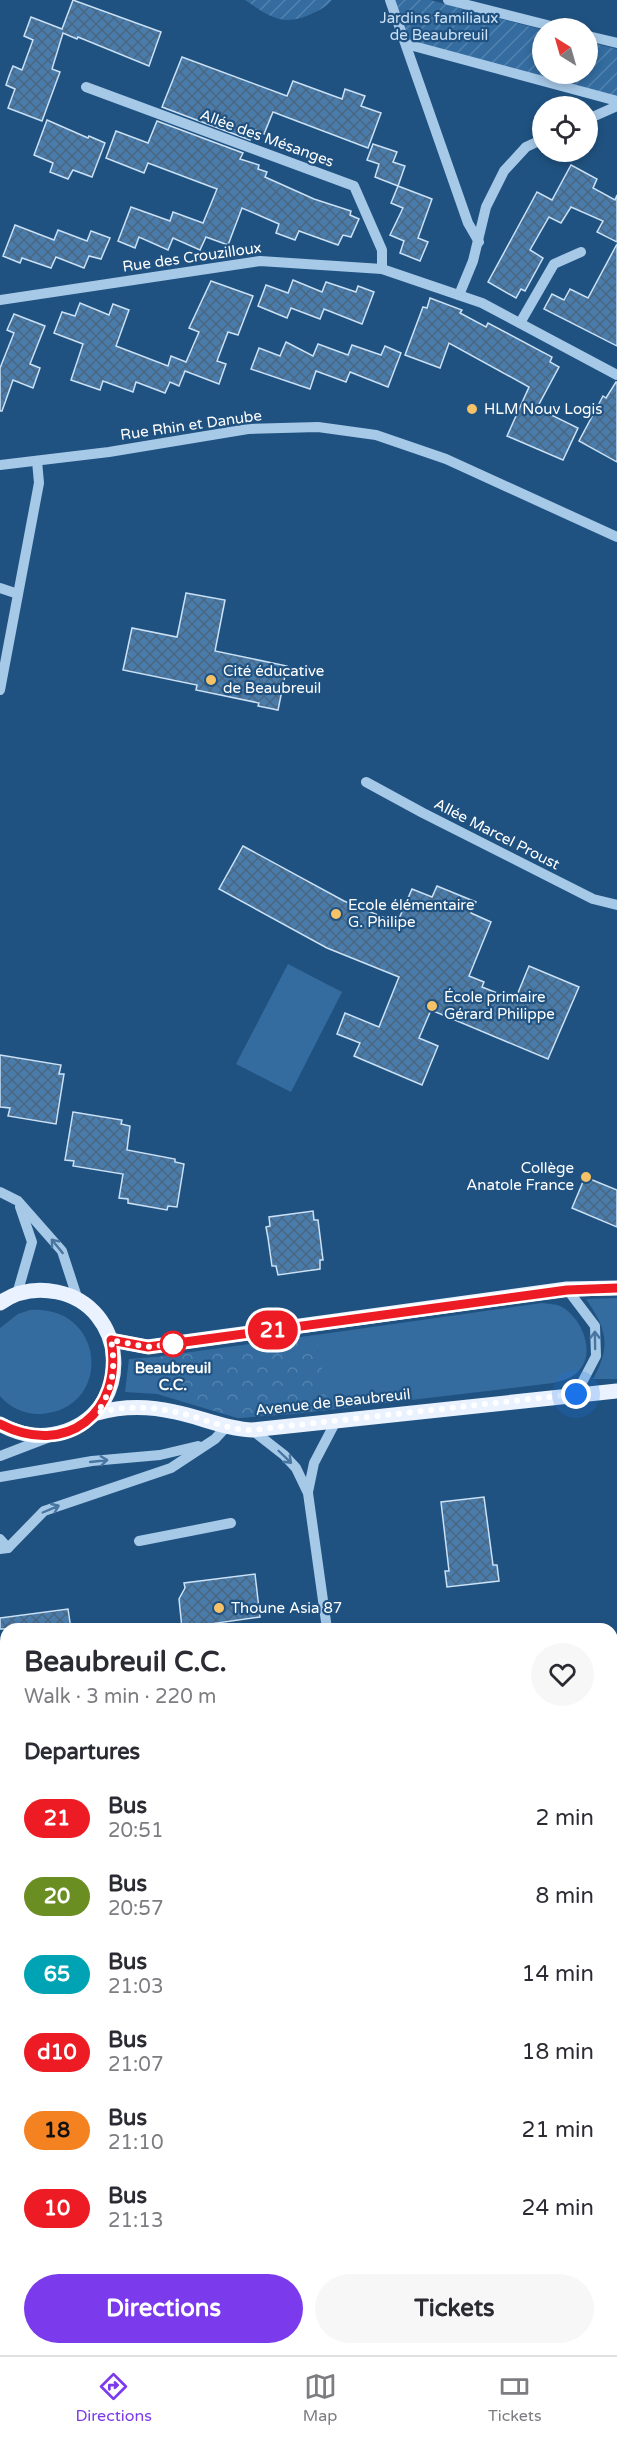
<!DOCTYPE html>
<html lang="en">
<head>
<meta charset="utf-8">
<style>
  :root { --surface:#fff; --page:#f7f7f7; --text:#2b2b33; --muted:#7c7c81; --line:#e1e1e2; --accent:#7c3aed }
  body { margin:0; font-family:"Varela Round",sans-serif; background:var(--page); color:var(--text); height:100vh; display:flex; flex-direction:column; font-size:22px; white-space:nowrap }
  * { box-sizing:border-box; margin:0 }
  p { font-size:20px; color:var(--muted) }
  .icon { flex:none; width:33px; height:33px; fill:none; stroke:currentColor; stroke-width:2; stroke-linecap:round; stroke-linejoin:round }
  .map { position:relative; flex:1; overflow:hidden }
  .drawer { position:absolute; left:0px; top:1623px; width:618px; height:732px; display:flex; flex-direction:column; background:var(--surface); border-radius:18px 18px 0 0; box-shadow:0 3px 9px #0003 }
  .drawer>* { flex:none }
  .badge { padding:0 12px; border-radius:20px; font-size:21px; line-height:39px }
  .needle { width:39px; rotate:323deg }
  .tools { position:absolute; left:532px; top:18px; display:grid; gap:12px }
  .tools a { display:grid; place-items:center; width:66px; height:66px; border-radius:50%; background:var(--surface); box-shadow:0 3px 9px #0003; font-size:30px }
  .you { position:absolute; width:30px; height:30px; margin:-15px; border:4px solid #fff; border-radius:50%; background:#1a73e8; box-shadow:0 0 0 9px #1a73e833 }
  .map>.badge { position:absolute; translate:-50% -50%; box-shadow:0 0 0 3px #fff }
  h2 { padding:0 24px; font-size:22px; line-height:54px }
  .round { display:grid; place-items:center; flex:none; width:63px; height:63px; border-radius:32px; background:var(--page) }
  .summary { display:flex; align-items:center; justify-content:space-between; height:102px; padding:0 24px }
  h1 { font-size:28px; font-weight:700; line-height:45px }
  .button { display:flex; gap:12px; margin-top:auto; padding:12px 24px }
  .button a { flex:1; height:69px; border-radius:36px; background:var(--accent); color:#fff; font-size:24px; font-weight:700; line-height:69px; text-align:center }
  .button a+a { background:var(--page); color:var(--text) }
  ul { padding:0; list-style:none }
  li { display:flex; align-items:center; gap:18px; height:78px; padding:0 24px }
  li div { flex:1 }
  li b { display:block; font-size:22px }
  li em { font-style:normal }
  li .badge { min-width:66px; font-weight:700; text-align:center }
  .menu { display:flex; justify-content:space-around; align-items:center; height:84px; border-top:2px solid var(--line); background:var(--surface); font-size:16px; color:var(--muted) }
  .menu a { display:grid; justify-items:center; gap:3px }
  .menu .on { color:var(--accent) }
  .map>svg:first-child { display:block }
</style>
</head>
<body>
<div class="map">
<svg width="617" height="2355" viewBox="0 0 617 2355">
  <defs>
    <pattern id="forest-crowns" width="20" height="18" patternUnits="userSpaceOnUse" patternTransform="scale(1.5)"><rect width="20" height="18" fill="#346ca0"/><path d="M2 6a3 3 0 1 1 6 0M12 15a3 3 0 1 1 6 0" fill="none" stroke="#5282ae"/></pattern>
    <pattern id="garden-furrows" width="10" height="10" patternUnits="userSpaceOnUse" patternTransform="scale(1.5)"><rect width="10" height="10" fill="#346ca0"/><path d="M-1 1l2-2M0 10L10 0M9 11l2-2" fill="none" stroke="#5282ae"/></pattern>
    <pattern id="building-cross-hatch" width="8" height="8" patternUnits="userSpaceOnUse" patternTransform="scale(1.5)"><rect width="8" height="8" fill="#497cab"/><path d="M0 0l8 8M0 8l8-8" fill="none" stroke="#4a6680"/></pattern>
  </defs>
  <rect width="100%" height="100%" fill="#205281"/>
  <g fill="#346ca0">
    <polygon points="288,964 342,992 291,1092 236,1064"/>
    <path d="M617 1298V1379H593C612 1346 606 1328 586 1299Z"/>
    <path d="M542 1303C548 1304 555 1304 560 1306 584 1318 600 1361 571 1377 566 1380 559 1381 553 1383L294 1414 238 1418 157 1394 125 1392 129 1359 167 1356Z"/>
    <path d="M30 1310C107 1305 113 1410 41 1414 26 1415 10 1408 0 1396V1328L18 1314Z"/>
  </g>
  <polygon fill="url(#forest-crowns)" points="316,1335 329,1410 238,1418 181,1401 152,1366 161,1356"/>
  <g fill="url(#garden-furrows)">
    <path d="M245 0H332C325 8 318 11 309 15 282 27 267 15 245 0Z"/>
    <polygon points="393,0 430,0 543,30 543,74 588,74 588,42 617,49 617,98 408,43"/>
  </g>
  <g fill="url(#building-cross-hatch)" stroke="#cae1f6" stroke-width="1.5">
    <polygon points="73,0 161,32 149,66 78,37 77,39 63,33 52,69 60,72 42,121 8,108 15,89 6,85 9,76 13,66 22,70 33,40 24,36 31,17 62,29"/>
    <polygon points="182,57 287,96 293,81 342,99 345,89 365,96 361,106 381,113 368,148 273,112 264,134 255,130 250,140 162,107"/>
    <polygon points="47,120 88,138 89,136 105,143 92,177 73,170 68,179 50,172 53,163 34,155"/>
    <polygon points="157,121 243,153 240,159 259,165 258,169 267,172 265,177 314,199 351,211 350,215 359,219 351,237 343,235 338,245 299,231 295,240 276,233 279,224 242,208 228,245 206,237 200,250 173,238 168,250 139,237 135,248 118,241 131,207 170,221 173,212 203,223 217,189 148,163 144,173 106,158 116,131 148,143"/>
    <polygon points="373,144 397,152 393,162 405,166 398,186 375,177 379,164 367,160"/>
    <polygon points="571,165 597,179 593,188 615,200 617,195 617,242 597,232 603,221 571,207 561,223 549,217 530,250 543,258 525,291 521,289 516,298 488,282 537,192 552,200"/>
    <polygon points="398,186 432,199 418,238 428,242 420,261 400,253 404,241 390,235 403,208 391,203"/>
    <polygon points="15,225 54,240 58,230 87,241 91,231 110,238 101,259 89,256 84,268 56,257 51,268 22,258 20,263 3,256"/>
    <polygon points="617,244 617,346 544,309 552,294 564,300 570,289 588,298"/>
    <polygon points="293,280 322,292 326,282 356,292 358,286 374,292 362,324 324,309 320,319 291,308 287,318 258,306 266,285 288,293"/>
    <polygon points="211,281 253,296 238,335 228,332 217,361 226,364 219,384 185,371 179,386 170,382 165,393 136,382 133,392 103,381 100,390 71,380 83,344 54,333 62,312 75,316 80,303 109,315 113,304 129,310 116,346 168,366 171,356 186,362 199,332 189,328"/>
    <polygon points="430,298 462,310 460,313 486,327 488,323 552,357 550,362 559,367 537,408 578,428 563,460 507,436 529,387 449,343 440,368 405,355 423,307 427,308"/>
    <polygon points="14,314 45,326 30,364 40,368 33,388 13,380 2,411 0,411 0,368 14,333 7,330"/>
    <polygon points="286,342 313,356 318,344 348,355 352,345 381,355 385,346 401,353 388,387 350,372 346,382 316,371 310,389 251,369 259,348 280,356"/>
    <polygon points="616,382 617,382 617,462 579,441 603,396 606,398"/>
    <polygon points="186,593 225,600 215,651 287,666 278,710 258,706 259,703 196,690 197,685 123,670 132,628 177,637"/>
    <polygon points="243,846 344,901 397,923 412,889 432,897 437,886 476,902 471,913 491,922 469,976 484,982 482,987 515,1000 529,966 579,987 548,1059 431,1010 419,1038 438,1046 422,1085 354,1056 360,1043 337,1034 345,1013 379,1027 399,977 327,948 219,889"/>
    <polygon points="0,1055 61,1065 59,1074 64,1074 56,1124 8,1116 10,1108 0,1107"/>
    <polygon points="73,1112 122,1120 121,1124 130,1126 127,1150 175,1159 175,1162 184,1164 177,1207 168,1206 167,1210 128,1203 128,1199 119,1198 123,1174 73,1166 74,1161 65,1160"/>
    <polygon points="585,1177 617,1190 617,1227 572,1208"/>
    <polygon points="313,1211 314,1220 318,1220 323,1260 320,1260 320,1269 278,1275 276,1266 272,1266 268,1238 266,1227 270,1226 269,1217"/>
    <polygon points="484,1497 493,1565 497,1565 499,1581 447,1587 445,1571 449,1571 441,1502"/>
    <polygon points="255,1574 260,1617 182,1628 179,1599 185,1588 184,1583"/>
    <polygon points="68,1609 71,1629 0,1629 0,1618"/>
  </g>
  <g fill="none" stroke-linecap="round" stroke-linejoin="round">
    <g stroke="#a6c9e8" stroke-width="10">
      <polyline points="390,0 468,223 479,242"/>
      <polyline points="448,0 559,28"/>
      <polyline points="588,36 617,43"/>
      <polyline points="406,44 617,101"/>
      <polyline points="86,87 354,186 382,250 382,269"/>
      <polyline points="588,119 617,106"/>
      <polyline points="459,295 473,261 486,207 504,171 526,147 543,139"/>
      <polyline points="0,300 260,261 382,269 482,303 617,375"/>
      <polyline points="520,323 554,264 581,252"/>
      <polyline points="0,465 109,452 248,429 318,427 376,435 446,459 617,537"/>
      <polyline points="0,588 18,594"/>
      <polyline points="0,690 39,483 37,461"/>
      <polyline points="366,782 423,813 593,899 617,905"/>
      <polyline points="0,1192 18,1201 62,1251 78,1300"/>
      <polyline points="567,1289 595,1326 596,1356 576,1394"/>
      <polyline points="17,1294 32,1242 20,1207"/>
      <polyline points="252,1430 284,1455 296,1468 308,1493 327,1629"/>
      <polyline points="0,1456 47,1438"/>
      <polyline points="0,1477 92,1461 160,1455 198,1446"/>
      <polyline points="308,1492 314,1463 336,1421"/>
      <polyline points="0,1539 8,1548"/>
      <polyline points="139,1541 231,1523"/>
      <polyline points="0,1549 8,1548 44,1511 171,1468 215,1439 226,1427"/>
      <polyline points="612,1765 617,1764"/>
      <polyline points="612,2159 617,2158"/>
      <polyline points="612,2262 617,2262"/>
      <polyline points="336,2349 337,2355"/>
      <polyline points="422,2349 423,2355"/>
    </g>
    <g stroke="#e9f2fe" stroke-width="15">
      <path d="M0 1303C17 1291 37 1288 57 1292 127 1306 135 1407 66 1431 42 1439 22 1436 0 1424"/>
      <polyline points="111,1340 148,1347 567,1289 617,1288"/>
      <path d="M97 1413C122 1406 149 1406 175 1412 201 1417 225 1429 252 1430L617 1391"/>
    </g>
  </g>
  <defs><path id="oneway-shaft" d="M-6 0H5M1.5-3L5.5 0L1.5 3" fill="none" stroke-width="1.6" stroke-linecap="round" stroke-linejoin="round" transform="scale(1.5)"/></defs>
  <g stroke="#4876a0">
    <use href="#oneway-shaft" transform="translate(57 1246) rotate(-129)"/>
    <use href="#oneway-shaft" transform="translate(595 1340) rotate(-91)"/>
    <use href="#oneway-shaft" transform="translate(285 1457) rotate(44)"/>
    <use href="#oneway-shaft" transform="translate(99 1461) rotate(-6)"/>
    <use href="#oneway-shaft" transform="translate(51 1509) rotate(-23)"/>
  </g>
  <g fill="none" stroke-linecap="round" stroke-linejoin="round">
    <g stroke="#fff" stroke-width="14">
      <path id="line" d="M0 1424C66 1458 124 1413 111 1340L148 1347 567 1290 617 1288"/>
    </g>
    <use href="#line" stroke="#ed1c24" stroke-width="9"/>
    <path stroke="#fff" stroke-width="6" stroke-dasharray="0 10.8" d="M173 1344 177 1343 148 1347 111 1340C116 1367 113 1390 97 1413 122 1406 149 1406 175 1412 201 1417 225 1430 252 1430L576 1394"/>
  </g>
  <g fill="#f6c267" stroke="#205281" stroke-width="2">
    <circle cx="472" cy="409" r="6"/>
    <circle cx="211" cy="680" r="6"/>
    <circle cx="336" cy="914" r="6"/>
    <circle cx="432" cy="1006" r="6"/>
    <circle cx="586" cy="1177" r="6"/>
    <circle cx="219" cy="1608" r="6"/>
  </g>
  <circle fill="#fff" stroke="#ed1c24" stroke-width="3" cx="173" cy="1344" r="12"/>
  <g text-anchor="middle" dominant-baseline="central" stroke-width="4.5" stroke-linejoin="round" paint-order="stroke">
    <g font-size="15" fill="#cae1f6" stroke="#205281">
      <text x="439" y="18">Jardins familiaux<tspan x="439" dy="17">de Beaubreuil</tspan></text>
    </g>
    <g font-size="15" fill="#fff" stroke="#205281">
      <text transform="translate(267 138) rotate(20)">Allée des Mésanges</text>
      <text transform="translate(192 257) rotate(-8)">Rue des Crouzilloux</text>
      <text transform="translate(191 425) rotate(-8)">Rue Rhin et Danube</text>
      <text transform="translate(497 834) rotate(27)">Allée Marcel Proust</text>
      <text transform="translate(333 1402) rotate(-6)">Avenue de Beaubreuil</text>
    </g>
    <g font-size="15" fill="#fff" stroke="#205281" text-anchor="start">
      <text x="484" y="409">HLM Nouv Logis</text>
      <text x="223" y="671">Cité éducative<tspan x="223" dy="17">de Beaubreuil</tspan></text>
      <text x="348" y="905">Ecole élémentaire<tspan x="348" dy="17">G. Philipe</tspan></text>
      <text x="444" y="997">École primaire<tspan x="444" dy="17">Gérard Philippe</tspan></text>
      <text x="574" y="1168" text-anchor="end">Collège<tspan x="574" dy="17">Anatole France</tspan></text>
      <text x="231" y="1608">Thoune Asia 87</text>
    </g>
    <g font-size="15" font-weight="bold" fill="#fff" stroke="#205281">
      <text x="173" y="1368">Beaubreuil<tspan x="173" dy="17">C.C.</tspan></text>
    </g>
  </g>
</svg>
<div class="tools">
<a><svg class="needle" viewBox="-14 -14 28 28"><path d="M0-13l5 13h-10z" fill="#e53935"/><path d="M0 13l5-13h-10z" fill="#7c7c81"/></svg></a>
<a><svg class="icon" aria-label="locate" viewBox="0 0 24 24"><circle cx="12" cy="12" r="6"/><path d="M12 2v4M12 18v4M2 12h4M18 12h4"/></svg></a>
</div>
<div class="you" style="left:576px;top:1394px"></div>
<b class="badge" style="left:273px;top:1330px;background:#ed1c24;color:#fff">21</b>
<section class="drawer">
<div class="summary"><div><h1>Beaubreuil C.C.</h1><p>Walk · 3 min · 220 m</p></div><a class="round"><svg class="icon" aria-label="heart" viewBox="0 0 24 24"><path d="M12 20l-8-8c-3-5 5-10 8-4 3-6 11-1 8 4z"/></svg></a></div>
<h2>Departures</h2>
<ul>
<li><span class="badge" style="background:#ed1c24;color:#fff">21</span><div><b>Bus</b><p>20:51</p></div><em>2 min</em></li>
<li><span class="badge" style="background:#6b8e23;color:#fff">20</span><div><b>Bus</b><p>20:57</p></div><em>8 min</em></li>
<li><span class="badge" style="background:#00a3b4;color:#fff">65</span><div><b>Bus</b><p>21:03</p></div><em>14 min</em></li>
<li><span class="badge" style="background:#ed1c24;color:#fff">d10</span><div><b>Bus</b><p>21:07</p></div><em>18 min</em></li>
<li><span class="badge" style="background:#f58220;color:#111">18</span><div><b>Bus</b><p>21:10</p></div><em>21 min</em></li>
<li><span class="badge" style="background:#ed1c24;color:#fff">10</span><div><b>Bus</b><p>21:13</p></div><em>24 min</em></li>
</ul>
<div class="button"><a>Directions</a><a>Tickets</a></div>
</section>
</div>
<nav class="menu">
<a class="on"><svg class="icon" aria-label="directions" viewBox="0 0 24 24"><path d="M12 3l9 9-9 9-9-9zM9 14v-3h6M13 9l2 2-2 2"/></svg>Directions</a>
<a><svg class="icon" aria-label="map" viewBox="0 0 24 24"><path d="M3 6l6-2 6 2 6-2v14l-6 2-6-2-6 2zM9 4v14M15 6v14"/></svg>Map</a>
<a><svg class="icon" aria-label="tickets" viewBox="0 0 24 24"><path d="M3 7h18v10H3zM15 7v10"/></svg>Tickets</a>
</nav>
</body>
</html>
